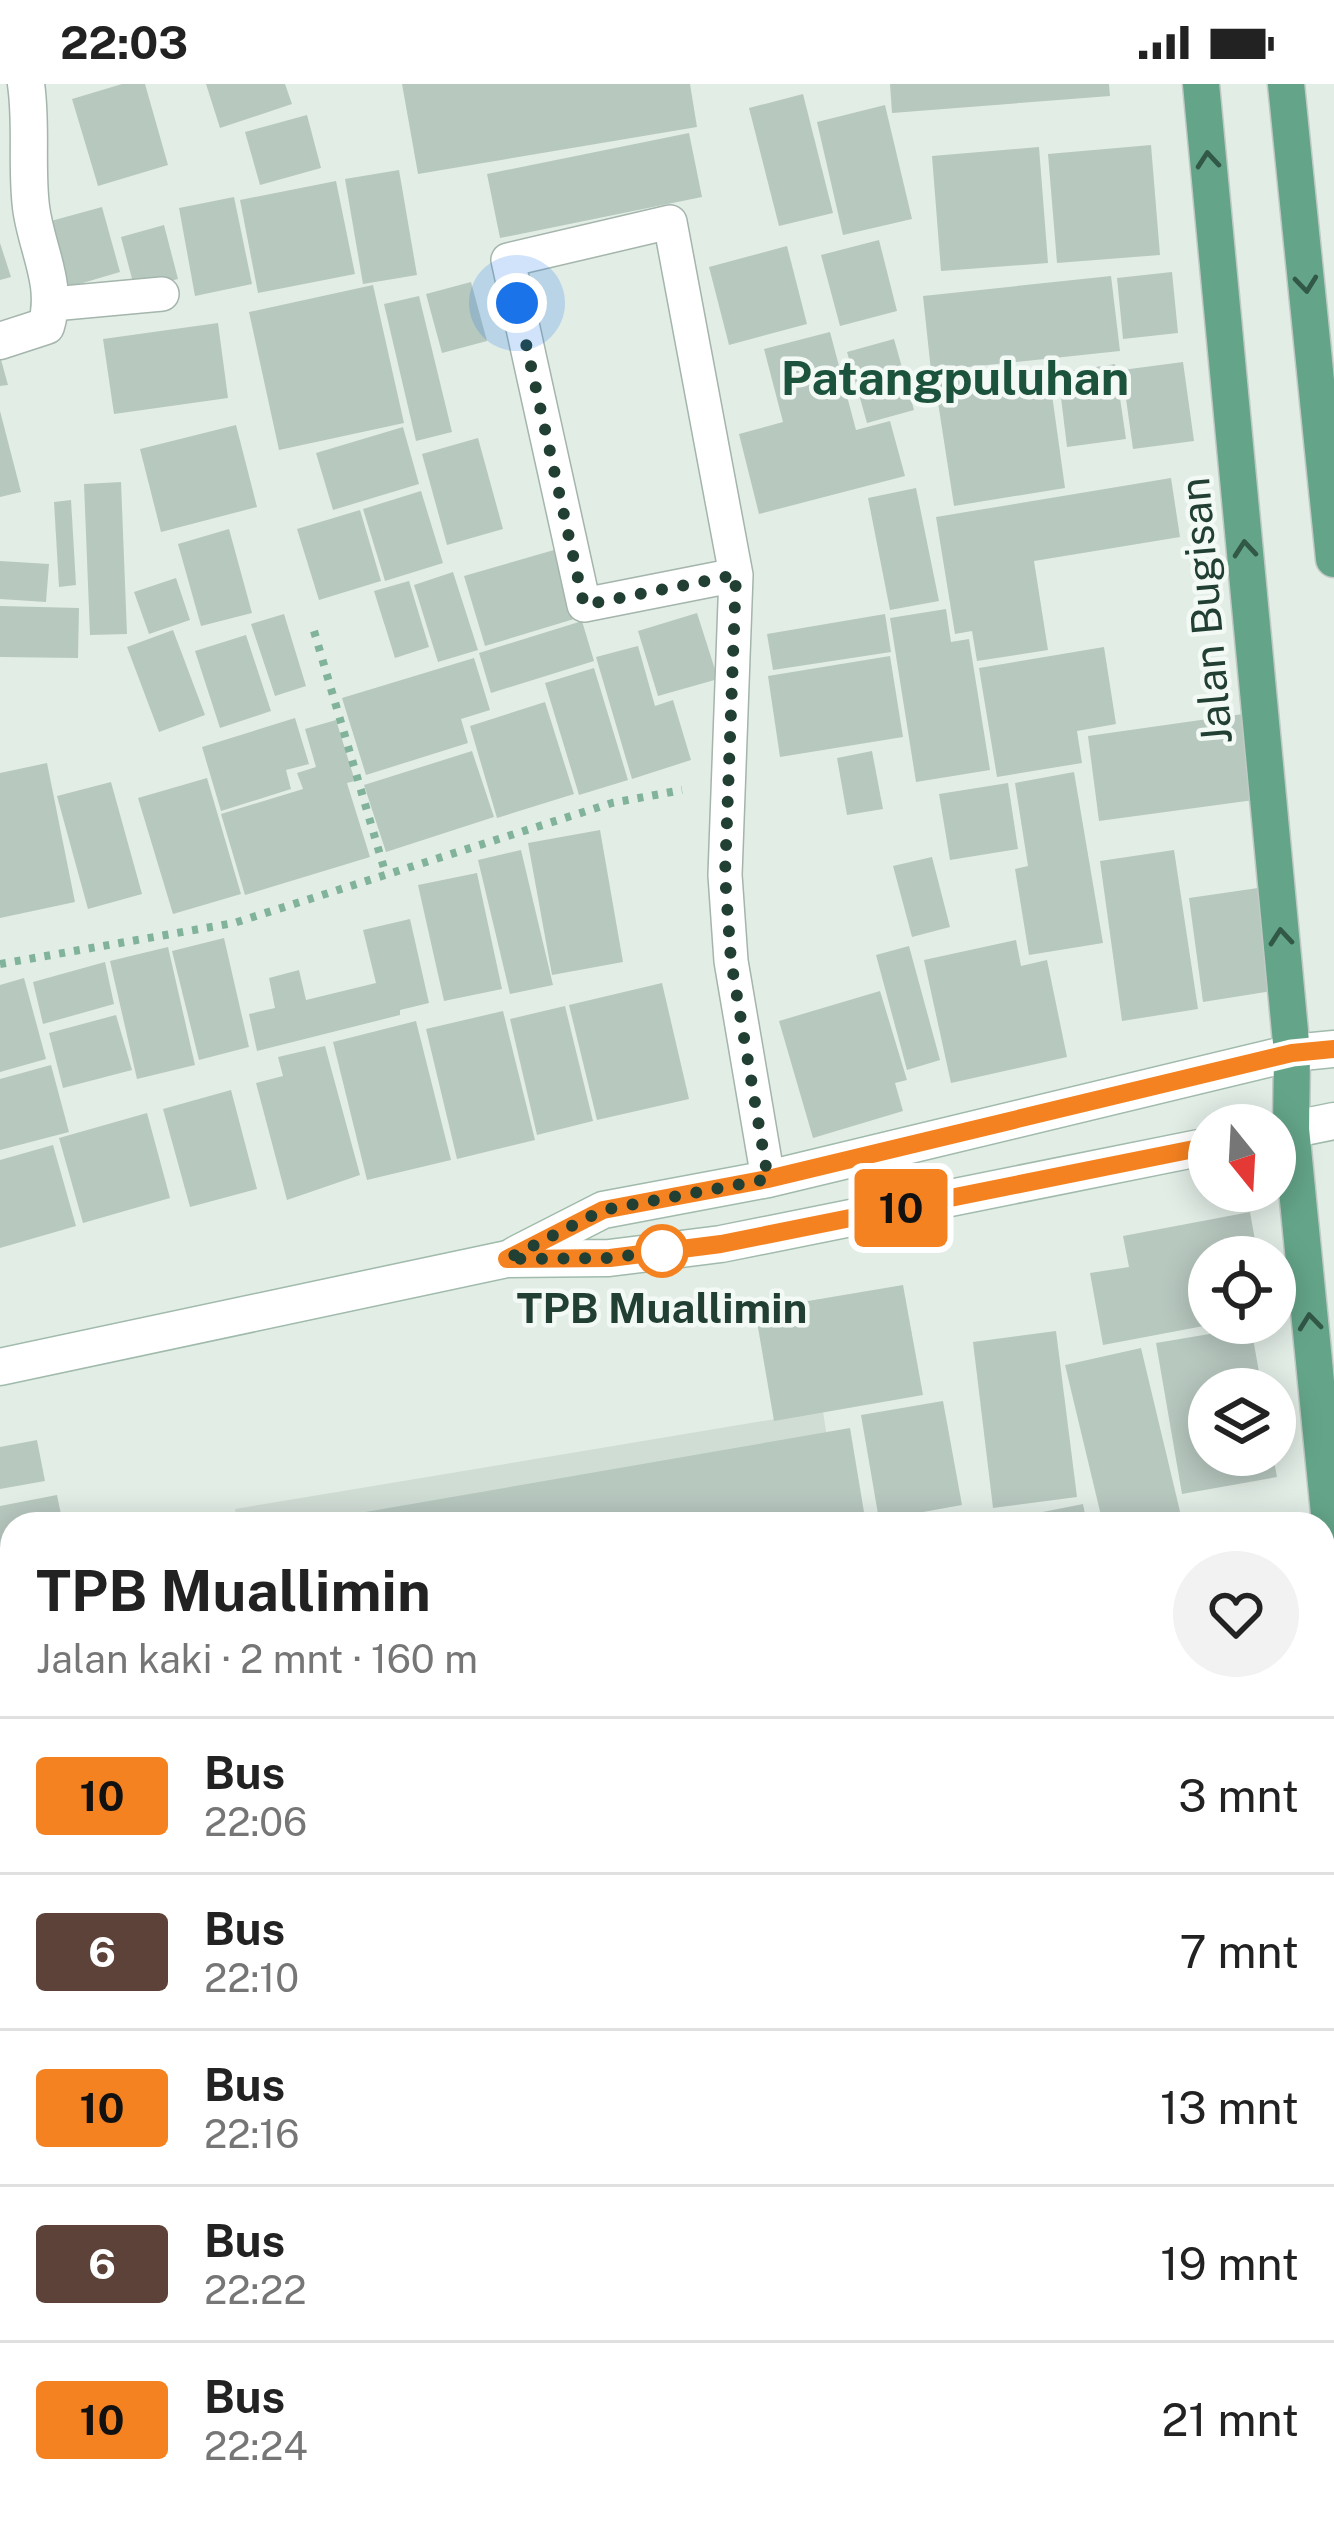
<!DOCTYPE html>
<html lang="id">
<head>
<meta charset="utf-8">
<style>
  :root { --surface:#fff; --page:#f2f2f2; --text:#222; --muted:#767676; --line:#e0e0e0 }
  body { margin:0; font-family:"Public Sans",sans-serif; background:var(--page); color:var(--text); height:100vh; display:flex; flex-direction:column; font-size:45px; white-space:nowrap }
  * { box-sizing:border-box; margin:0 }
  p { font-size:39px; color:var(--muted) }
  .icon { flex:none; width:66px; height:66px; fill:none; stroke:currentColor; stroke-width:2; stroke-linecap:round; stroke-linejoin:round }
  .map { position:relative; flex:1; overflow:hidden }
  .drawer { position:absolute; left:0px; top:1428px; width:1335px; height:1011px; display:flex; flex-direction:column; background:var(--surface); border-radius:36px 36px 0 0; box-shadow:0 6px 30px #0003 }
  .drawer>* { flex:none }
  .badge { padding:0 24px; border-radius:9px; font-size:42px; line-height:78px }
  .needle { width:78px; rotate:162deg }
  .fabs { position:absolute; left:1188px; top:1020px; display:grid; gap:24px }
  .fabs a { display:grid; place-items:center; width:108px; height:108px; border-radius:50%; background:var(--surface); box-shadow:0 6px 30px #0003; font-size:60px }
  .you { position:absolute; width:60px; height:60px; margin:-30px; border:9px solid #fff; border-radius:50%; background:#1a73e8; box-shadow:0 0 0 18px #1a73e833 }
  .map>.badge { position:absolute; translate:-50% -50%; box-shadow:0 0 0 6px #fff }
  .round { display:grid; place-items:center; flex:none; width:126px; height:126px; border-radius:63px; background:var(--page) }
  .headline { display:flex; align-items:center; justify-content:space-between; height:204px; padding:0 36px }
  h1 { font-size:57px; font-weight:700; line-height:90px }
  ul { padding:0; list-style:none }
  li { display:flex; align-items:center; gap:36px; height:156px; padding:0 36px; border-top:3px solid var(--line) }
  li div { flex:1 }
  li b { display:block; font-size:45px }
  li em { font-style:normal }
  li .badge { min-width:132px; font-weight:700; text-align:center }
  .status { display:flex; justify-content:space-between; align-items:center; height:84px; padding:0 60px; background:var(--surface); direction:ltr }
  .status svg { height:33px; fill:currentColor }
  .map>svg:first-child { display:block }
</style>
</head>
<body>
<div class="status"><b>22:03</b><svg viewBox="0 0 49 12"><path d="M0 12V9h3v3zM5 12V6h3v6zM10 12V3h3v9zM15 12V0h3v12zM26 1h20v11H26zM47 4h2v5h-2z"/></svg></div>
<div class="map">
<svg width="1334" height="2438" viewBox="0 0 1334 2438">
  <rect width="100%" height="100%" fill="#e2ede6"/>
  <polygon fill="#d0ddd5" points="823,1327 840,1440 238,1440 235,1425"/>
  <g fill="#b7c8bf">
    <polygon points="122,0 145,0 168,81 98,102 72,15"/>
    <polygon points="206,0 285,0 292,20 220,44"/>
    <polygon points="402,0 690,0 697,43 418,90"/>
    <polygon points="890,0 1109,0 1110,12 892,29"/>
    <polygon points="803,10 833,129 779,142 749,24"/>
    <polygon points="885,21 912,135 843,151 817,38"/>
    <polygon points="307,31 321,84 260,101 245,48"/>
    <polygon points="689,49 702,113 500,154 487,90"/>
    <polygon points="1151,61 1160,171 1057,179 1048,70"/>
    <polygon points="1039,63 1048,179 941,187 932,72"/>
    <polygon points="399,86 417,191 363,200 345,95"/>
    <polygon points="336,97 355,190 258,209 240,116"/>
    <polygon points="234,113 252,200 195,212 179,124"/>
    <polygon points="102,123 120,188 69,203 51,137"/>
    <polygon points="164,141 178,195 135,206 121,153"/>
    <polygon points="879,156 897,227 840,242 821,171"/>
    <polygon points="0,159 11,193 0,196"/>
    <polygon points="787,162 807,240 729,261 709,183"/>
    <polygon points="1172,188 1178,249 1123,255 1117,194"/>
    <polygon points="1111,192 1120,267 931,287 923,212"/>
    <polygon points="471,198 487,257 442,269 426,210"/>
    <polygon points="373,201 404,339 279,366 249,228"/>
    <polygon points="419,212 452,348 416,357 384,220"/>
    <polygon points="218,239 228,314 114,330 103,255"/>
    <polygon points="830,248 856,346 890,337 905,392 759,430 739,350 783,338 764,265"/>
    <polygon points="894,255 914,326 867,339 847,268"/>
    <polygon points="0,272 8,301 0,302"/>
    <polygon points="1183,278 1194,357 1133,365 1122,286"/>
    <polygon points="1115,280 1126,355 1067,363 1058,289"/>
    <polygon points="1048,282 1065,404 954,422 935,299"/>
    <polygon points="0,327 21,408 0,413"/>
    <polygon points="236,341 257,423 161,448 140,365"/>
    <polygon points="403,343 419,400 333,426 316,369"/>
    <polygon points="478,354 503,445 447,461 422,370"/>
    <polygon points="1171,394 1180,453 1034,477 1048,566 977,577 972,547 955,550 936,433"/>
    <polygon points="121,398 127,550 90,551 84,400"/>
    <polygon points="916,404 939,517 890,526 868,414"/>
    <polygon points="421,407 443,479 385,497 363,425"/>
    <polygon points="71,416 76,501 59,503 54,418"/>
    <polygon points="360,426 381,497 319,516 297,445"/>
    <polygon points="229,445 252,529 201,542 178,460"/>
    <polygon points="554,466 574,535 485,562 464,492"/>
    <polygon points="0,477 49,480 46,518 0,515"/>
    <polygon points="453,488 478,566 438,578 414,501"/>
    <polygon points="176,494 190,536 149,550 134,508"/>
    <polygon points="409,497 429,563 395,574 374,507"/>
    <polygon points="0,522 79,524 78,574 0,573"/>
    <polygon points="946,525 951,558 969,555 990,686 916,698 890,534"/>
    <polygon points="697,529 718,595 658,612 638,547"/>
    <polygon points="284,530 306,602 275,612 251,540"/>
    <polygon points="885,530 891,568 773,586 767,550"/>
    <polygon points="582,537 594,577 491,609 479,569"/>
    <polygon points="173,546 205,631 159,648 127,563"/>
    <polygon points="246,551 271,627 220,644 195,567"/>
    <polygon points="638,562 655,622 673,616 691,676 632,695 596,573"/>
    <polygon points="1104,563 1116,640 1077,647 1082,679 997,693 979,584"/>
    <polygon points="890,572 903,653 780,673 768,592"/>
    <polygon points="474,574 490,626 461,635 468,659 366,691 342,614"/>
    <polygon points="594,584 628,696 579,711 545,599"/>
    <polygon points="545,618 574,710 497,734 470,642"/>
    <polygon points="1243,630 1254,716 1099,737 1088,652"/>
    <polygon points="295,634 309,680 286,686 291,705 221,727 202,663"/>
    <polygon points="336,636 355,697 347,699 370,773 245,811 221,730 303,705 297,689 316,683 305,645"/>
    <polygon points="472,667 494,733 386,768 364,701"/>
    <polygon points="872,667 883,725 847,731 837,674"/>
    <polygon points="47,679 75,818 0,834 0,689"/>
    <polygon points="1074,688 1103,859 1029,871 1015,785 1028,782 1015,699"/>
    <polygon points="207,694 241,810 173,830 138,714"/>
    <polygon points="111,698 142,810 88,825 57,712"/>
    <polygon points="1008,699 1018,765 950,776 939,710"/>
    <polygon points="600,746 623,878 552,891 528,759"/>
    <polygon points="521,766 553,901 510,910 478,776"/>
    <polygon points="1174,766 1198,925 1122,937 1100,777"/>
    <polygon points="932,773 950,843 912,853 893,782"/>
    <polygon points="477,789 502,905 444,917 418,801"/>
    <polygon points="1265,803 1279,906 1203,918 1189,814"/>
    <polygon points="410,835 429,919 400,926 400,931 257,967 249,930 275,924 269,894 299,886 306,916 376,899 363,846"/>
    <polygon points="224,854 249,963 199,976 172,867"/>
    <polygon points="1016,856 1021,882 1047,876 1067,973 951,999 924,876"/>
    <polygon points="909,862 940,976 907,986 876,871"/>
    <polygon points="168,863 195,981 137,995 110,877"/>
    <polygon points="105,878 114,920 43,940 33,898"/>
    <polygon points="24,894 46,975 0,988 0,901"/>
    <polygon points="662,899 689,1015 597,1036 569,921"/>
    <polygon points="880,907 907,996 895,999 903,1027 813,1054 779,937"/>
    <polygon points="565,922 593,1037 537,1051 510,935"/>
    <polygon points="503,927 535,1056 457,1075 426,945"/>
    <polygon points="116,931 132,986 63,1004 49,949"/>
    <polygon points="416,937 451,1076 367,1096 333,958"/>
    <polygon points="325,962 360,1091 287,1116 256,999 283,992 278,973"/>
    <polygon points="51,981 69,1048 0,1066 0,995"/>
    <polygon points="231,1006 257,1105 190,1123 163,1025"/>
    <polygon points="147,1029 170,1114 83,1139 59,1054"/>
    <polygon points="53,1061 76,1142 0,1164 0,1076"/>
    <polygon points="1250,1128 1258,1173 1209,1173 1209,1241 1103,1261 1090,1189 1129,1183 1123,1152"/>
    <polygon points="903,1201 923,1311 774,1337 755,1226"/>
    <polygon points="1251,1243 1262,1305 1209,1305 1209,1371 1273,1371 1277,1393 1182,1410 1156,1259"/>
    <polygon points="1056,1247 1077,1413 993,1424 973,1258"/>
    <polygon points="1141,1264 1183,1440 1103,1440 1065,1281"/>
    <polygon points="943,1317 962,1421 879,1436 861,1331"/>
    <polygon points="850,1344 866,1440 319,1440 319,1436"/>
    <polygon points="37,1356 45,1397 0,1405 0,1363"/>
    <polygon points="57,1411 63,1440 12,1440 12,1543 0,1545 0,1422"/>
    <polygon points="1083,1420 1087,1440 993,1440 992,1438"/>
    <polygon points="0,1613 12,1666 12,1754 0,1756"/>
    <polygon points="1323,1710 1334,1760 1323,1762"/>
    <polygon points="12,1762 12,1965 0,1968 0,1764"/>
    <polygon points="1334,1824 1334,1915 1323,1917 1323,1826"/>
    <polygon points="1323,1940 1334,1984 1334,2026 1323,2029"/>
    <polygon points="12,1971 12,2021 0,2023 0,1973"/>
    <polygon points="12,2025 12,2101 0,2104 0,2027"/>
    <polygon points="1334,2059 1334,2126 1331,2127 1323,2061"/>
    <polygon points="1334,2177 1334,2253 1332,2253 1323,2214 1323,2180"/>
    <polygon points="12,2178 12,2270 0,2273 0,2180"/>
    <polygon points="12,2312 12,2382 0,2384 0,2314"/>
    <polygon points="1334,2356 1334,2438 1170,2438 1169,2427 1323,2427 1323,2358"/>
    <polygon points="503,2427 589,2427 592,2438 493,2438 491,2430"/>
    <polygon points="599,2427 679,2427 679,2429 641,2438 602,2438"/>
    <polygon points="949,2427 1109,2427 1111,2438 909,2438"/>
    <polygon points="482,2428 485,2438 452,2438 452,2437"/>
  </g>
  <g fill="none" stroke-linecap="round" stroke-linejoin="round">
    <g stroke="#a4b5ac" stroke-width="36">
      <g id="lane">
        <polyline points="53,220 162,210"/>
        <polyline points="736,491 584,521 508,176 670,138 736,491 725,791 731,877 768,1095"/>
      </g>
    </g>
    <g stroke="#a4b5ac" stroke-width="39">
      <g id="street">
        <path d="M0 257 46 242C59 201 36 164 31 123 26 82 32 41 26 0"/>
        <polyline points="1323,2323 1334,2320"/>
        <polyline points="801,2438 851,2427"/>
      </g>
    </g>
    <g stroke="#a0baac" stroke-width="39">
      <g id="secondary">
        <polyline points="1275,1049 1334,1037"/>
        <polyline points="515,1171 603,1126 768,1095 1292,969 1334,965"/>
        <polyline points="0,1283 507,1175 609,1174 721,1160 1209,1062"/>
      </g>
    </g>
    <g stroke="#c1c9c6" stroke-width="39">
      <g id="primary">
        <polyline points="1201,0 1292,969 1291,1045 1334,1480"/>
        <polyline points="1286,0 1334,475"/>
      </g>
    </g>
    <g stroke="#81b39a" stroke-width="8" stroke-dasharray="6 9" stroke-linecap="butt">
      <polyline points="314,547 386,791"/>
      <polyline points="0,880 234,839 612,719 682,706"/>
    </g>
    <use href="#lane" stroke="#fff" stroke-width="33"/>
    <use href="#street" stroke="#fff" stroke-width="36"/>
    <use href="#secondary" stroke="#fff" stroke-width="36"/>
    <use href="#primary" stroke="#64a589" stroke-width="36"/>
  </g>
  <defs><path id="oneway-chevron" d="M-2-3.5L2.5 0L-2 3.5" fill="none" stroke-width="1.6" stroke-linecap="round" stroke-linejoin="round" transform="scale(3)"/></defs>
  <g stroke="#325848">
    <use href="#oneway-chevron" transform="translate(1208 76) rotate(-95)"/>
    <use href="#oneway-chevron" transform="translate(1306 200) rotate(84)"/>
    <use href="#oneway-chevron" transform="translate(1245 465) rotate(-95)"/>
    <use href="#oneway-chevron" transform="translate(1281 853) rotate(-95)"/>
    <use href="#oneway-chevron" transform="translate(1310 1238) rotate(-96)"/>
  </g>
  <g fill="none" stroke-linecap="round" stroke-linejoin="round">
    <g stroke="#fff" stroke-width="27">
      <polyline id="line" points="1209,1062 721,1160 610,1174 507,1175 603,1126 768,1095 1292,969 1334,965"/>
    </g>
    <use href="#line" stroke="#f58220" stroke-width="18"/>
    <polyline stroke="#213f32" stroke-width="12" stroke-dasharray="0 21.6" points="517,219 584,521 736,491 725,791 731,877 768,1095 603,1126 507,1175 610,1174 662,1167"/>
  </g>
  <circle fill="#fff" stroke="#f58220" stroke-width="6" cx="662" cy="1167" r="24"/>
  <g text-anchor="middle" dominant-baseline="central" stroke-width="9" stroke-linejoin="round" paint-order="stroke">
    <g font-size="42" fill="#213f32" stroke="#f3f9f5">
      <text transform="translate(1205 527) rotate(-95)">Jalan Bugisan</text>
    </g>
    <g font-size="42" font-weight="bold" fill="#213f32" stroke="#f3f9f5">
      <text x="662" y="1223">TPB Muallimin</text>
    </g>
    <g font-size="48" font-weight="bold" fill="#1c533c" stroke="#f3f9f5">
      <text x="955" y="293">Patangpuluhan</text>
    </g>
  </g>
</svg>
<div class="fabs">
<a><svg class="needle" viewBox="-14 -14 28 28"><path d="M0-13l5 13h-10z" fill="#e53935"/><path d="M0 13l5-13h-10z" fill="#767676"/></svg></a>
<a><svg class="icon" aria-label="locate" viewBox="0 0 24 24"><circle cx="12" cy="12" r="6"/><path d="M12 2v4M12 18v4M2 12h4M18 12h4"/></svg></a>
<a><svg class="icon" aria-label="layers" viewBox="0 0 24 24"><path d="M12 4l9 5-9 5-9-5zM3 14l9 5 9-5"/></svg></a>
</div>
<div class="you" style="left:517px;top:219px"></div>
<b class="badge" style="left:901px;top:1124px;background:#f58220;color:#111">10</b>
<section class="drawer">
<div class="headline"><div><h1>TPB Muallimin</h1><p>Jalan kaki · 2 mnt · 160 m</p></div><a class="round"><svg class="icon" aria-label="heart" viewBox="0 0 24 24"><path d="M12 20l-8-8c-3-5 5-10 8-4 3-6 11-1 8 4z"/></svg></a></div>
<ul>
<li><span class="badge" style="background:#f58220;color:#111">10</span><div><b>Bus</b><p>22:06</p></div><em>3 mnt</em></li>
<li><span class="badge" style="background:#5c4238;color:#fff">6</span><div><b>Bus</b><p>22:10</p></div><em>7 mnt</em></li>
<li><span class="badge" style="background:#f58220;color:#111">10</span><div><b>Bus</b><p>22:16</p></div><em>13 mnt</em></li>
<li><span class="badge" style="background:#5c4238;color:#fff">6</span><div><b>Bus</b><p>22:22</p></div><em>19 mnt</em></li>
<li><span class="badge" style="background:#f58220;color:#111">10</span><div><b>Bus</b><p>22:24</p></div><em>21 mnt</em></li>
</ul>
</section>
</div>
</body>
</html>
